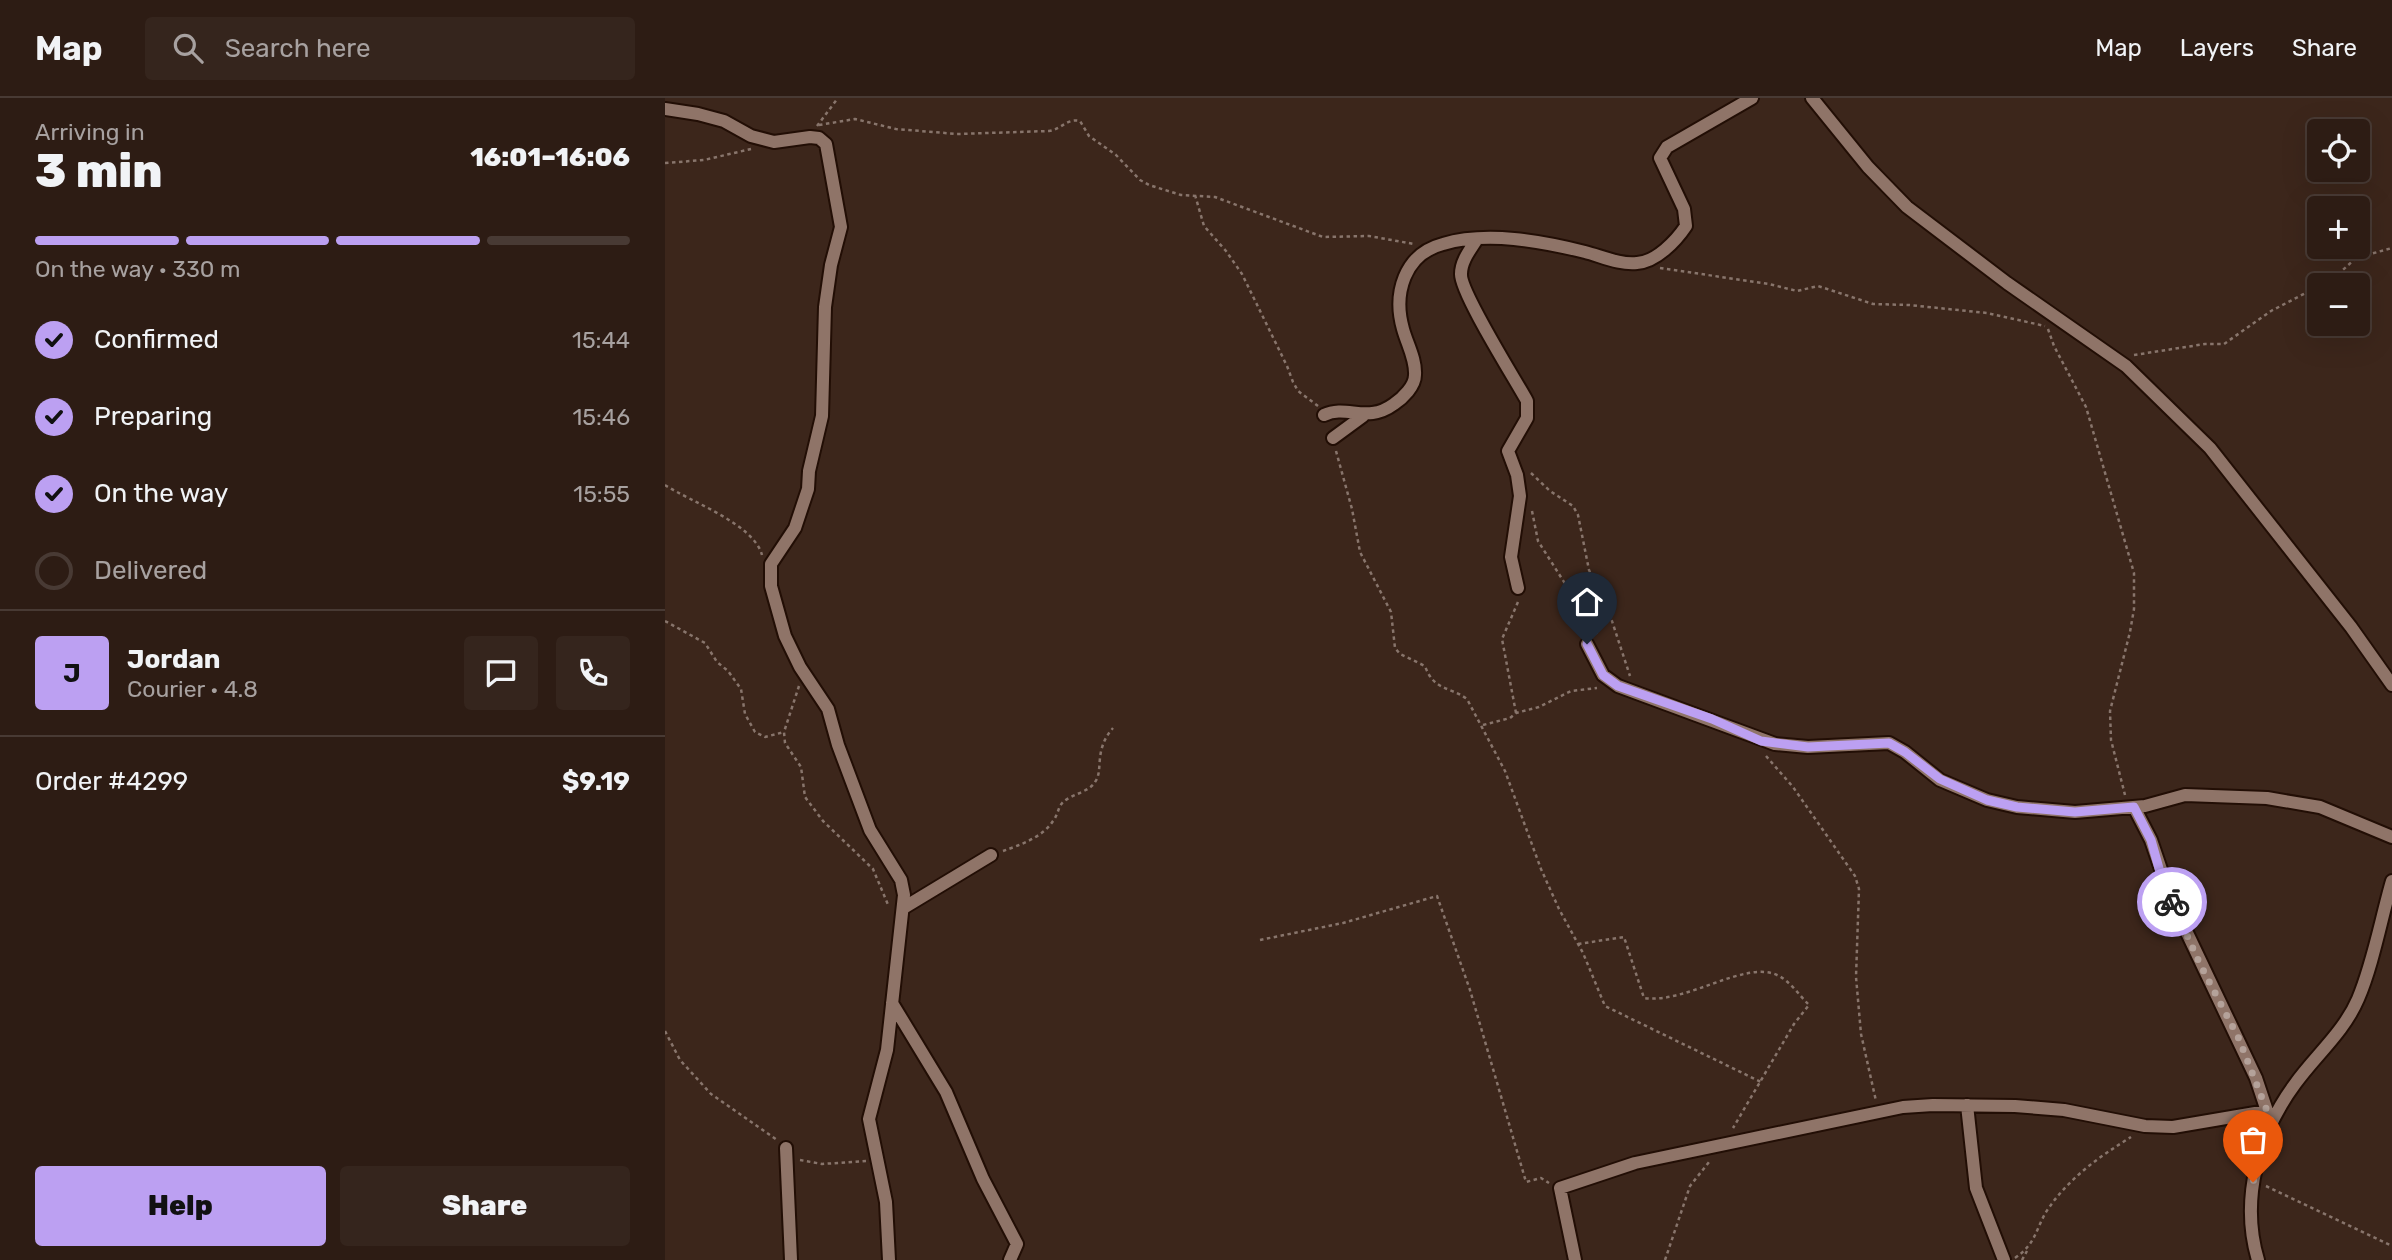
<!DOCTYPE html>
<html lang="en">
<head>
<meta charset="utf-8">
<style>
  :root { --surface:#2d1c14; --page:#35251d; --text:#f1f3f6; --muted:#a7a1a0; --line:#483a34; --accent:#bca0f2 }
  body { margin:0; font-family:Rubik,sans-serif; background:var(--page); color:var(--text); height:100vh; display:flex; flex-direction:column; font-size:26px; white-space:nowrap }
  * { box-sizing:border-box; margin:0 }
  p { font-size:23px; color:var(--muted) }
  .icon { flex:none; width:38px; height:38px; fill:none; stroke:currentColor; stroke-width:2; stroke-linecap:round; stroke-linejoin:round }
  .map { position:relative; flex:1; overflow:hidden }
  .drawer { display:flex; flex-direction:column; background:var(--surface); width:665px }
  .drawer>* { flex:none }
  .buttons { position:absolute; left:1642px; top:21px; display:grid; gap:14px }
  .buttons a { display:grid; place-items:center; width:63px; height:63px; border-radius:7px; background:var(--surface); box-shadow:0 7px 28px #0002,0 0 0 2px var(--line); font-size:35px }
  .pin { position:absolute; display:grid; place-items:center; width:60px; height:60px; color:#fff; margin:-72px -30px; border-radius:50% 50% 50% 0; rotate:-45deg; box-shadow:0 0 7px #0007 }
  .pin .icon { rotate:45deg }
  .courier { position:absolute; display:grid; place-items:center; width:70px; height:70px; margin:-35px; border:5px solid #bca0f2; border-radius:50%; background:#fff; color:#222; box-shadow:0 2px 9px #0007 }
  .summary em { font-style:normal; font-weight:800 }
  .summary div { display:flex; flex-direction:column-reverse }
  .summary { display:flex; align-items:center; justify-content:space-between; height:119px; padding:0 35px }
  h1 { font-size:46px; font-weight:800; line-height:52px }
  .bar { display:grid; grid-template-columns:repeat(4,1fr); gap:10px 7px; align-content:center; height:84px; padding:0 35px }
  .bar i { height:9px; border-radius:5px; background:var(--line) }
  .bar .current { background:var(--accent) }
  .bar p { grid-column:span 4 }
  .line { display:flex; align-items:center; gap:18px; padding:0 35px; border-top:2px solid var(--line) }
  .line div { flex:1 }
  .round { display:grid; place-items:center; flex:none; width:74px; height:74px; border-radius:7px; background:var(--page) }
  ol { padding:0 35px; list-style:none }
  li { display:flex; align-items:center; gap:21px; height:77px }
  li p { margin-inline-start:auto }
  li .icon { padding:7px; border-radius:50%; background:var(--accent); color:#111; stroke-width:4 }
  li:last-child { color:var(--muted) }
  li i { width:38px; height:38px; border:4px solid var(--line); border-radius:50% }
  .action { display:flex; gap:14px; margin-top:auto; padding:14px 35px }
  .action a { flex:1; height:80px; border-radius:7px; background:var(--accent); color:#111; font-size:28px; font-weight:800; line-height:80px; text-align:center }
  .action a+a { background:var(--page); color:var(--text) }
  header { display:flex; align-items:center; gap:42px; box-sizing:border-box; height:98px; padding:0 35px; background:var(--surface); border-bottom:2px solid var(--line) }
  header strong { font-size:33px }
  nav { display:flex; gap:38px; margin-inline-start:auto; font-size:24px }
  .search { width:490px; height:63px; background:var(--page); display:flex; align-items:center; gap:18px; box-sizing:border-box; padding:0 24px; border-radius:7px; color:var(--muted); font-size:26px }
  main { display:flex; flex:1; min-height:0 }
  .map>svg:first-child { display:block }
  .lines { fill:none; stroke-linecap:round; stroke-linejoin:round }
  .street-casing { stroke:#220e05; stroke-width:16 }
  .path { stroke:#88756c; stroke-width:2.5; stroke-dasharray:3.5 3.5; stroke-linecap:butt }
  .street { stroke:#8f7468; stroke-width:12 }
  .done { stroke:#b4a29a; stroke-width:7; stroke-dasharray:0 12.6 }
  .route { stroke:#bca0f2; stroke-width:9 }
</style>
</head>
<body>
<header>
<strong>Map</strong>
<div class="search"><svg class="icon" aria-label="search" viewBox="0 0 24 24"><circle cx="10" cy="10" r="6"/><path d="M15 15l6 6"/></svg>Search here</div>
<nav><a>Map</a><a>Layers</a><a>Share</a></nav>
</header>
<main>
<section class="drawer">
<div class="summary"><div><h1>3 min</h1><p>Arriving in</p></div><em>16:01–16:06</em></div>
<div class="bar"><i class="current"></i><i class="current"></i><i class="current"></i><i></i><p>On the way · 330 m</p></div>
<ol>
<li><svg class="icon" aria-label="check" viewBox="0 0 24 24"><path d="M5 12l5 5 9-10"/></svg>Confirmed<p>15:44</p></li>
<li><svg class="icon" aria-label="check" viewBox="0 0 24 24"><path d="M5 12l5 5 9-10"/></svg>Preparing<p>15:46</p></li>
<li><svg class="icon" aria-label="check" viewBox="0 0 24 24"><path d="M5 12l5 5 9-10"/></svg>On the way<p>15:55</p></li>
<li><i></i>Delivered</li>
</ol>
<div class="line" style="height:126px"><b class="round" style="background:var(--accent);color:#111">J</b><div><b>Jordan</b><p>Courier · 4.8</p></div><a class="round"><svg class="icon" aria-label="chat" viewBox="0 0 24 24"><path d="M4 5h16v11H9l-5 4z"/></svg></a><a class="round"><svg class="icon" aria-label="phone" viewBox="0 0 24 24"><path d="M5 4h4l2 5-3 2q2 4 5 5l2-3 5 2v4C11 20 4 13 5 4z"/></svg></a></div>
<div class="line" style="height:91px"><div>Order #4299</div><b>$9.19</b></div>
<div class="action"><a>Help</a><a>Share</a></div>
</section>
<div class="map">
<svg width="1727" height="1162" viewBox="0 0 1727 1162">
  <rect width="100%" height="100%" fill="#3c261b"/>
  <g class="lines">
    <g class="street-casing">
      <path id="street" d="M1147 0 1203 69 1242 109 1342 185 1461 268 1545 350 1686 529 1727 587
        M0 11 33 16 59 23 86 38 109 44 145 39 154 40 161 46 176 129 166 167 160 209 157 318 144 373 143 391 130 430 106 466V488L120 538 135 569 163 611 173 647 205 732 236 782 239 797 222 952 204 1021 221 1104 224 1162
        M812 141C805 152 796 163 796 176 795 194 850 281 862 303V320L843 353 852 377 855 398 846 459 853 490
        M659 317C682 306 702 326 729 306 738 300 750 288 750 277 751 261 742 246 738 231 728 196 739 156 778 146 822 133 876 143 920 154 936 158 955 167 972 165 991 164 1011 143 1021 128L1019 111 995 60 1002 49 1087 0
        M668 340 698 318
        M922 546 938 577 953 588 1110 646 1143 649 1224 645 1240 654 1275 682 1322 702 1352 709 1410 714 1480 708 1520 697 1602 700 1655 709 1727 739
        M1469 709 1486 742 1506 801 1591 980 1604 1019
        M240 809 326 757
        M227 905 281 994 318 1081 352 1146 345 1162
        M1302 1007 1311 1090 1339 1162
        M121 1050 126 1162
        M910 1162 895 1090 970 1065 1238 1009 1268 1007 1350 1008 1399 1012 1480 1028 1508 1029 1602 1013
        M1593 1162C1575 1102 1593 1036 1630 986 1650 958 1679 934 1693 901 1708 866 1716 821 1727 783"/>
    </g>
    <path class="path" d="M154 27 190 21 231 31 292 36 384 33C397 31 402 20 415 23L424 38 451 57 475 82 484 87 516 97 550 99 658 139 704 138 749 146
      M152 28 173 0
      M0 65 39 62 86 51
      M530 97 539 128 561 153 577 176 622 268 628 284 633 293 653 308
      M995 170 1104 186 1132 193 1153 188 1208 206 1244 207 1322 215 1380 228
      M1655 187 1669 180 1691 160 1727 150
      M1383 231 1389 248 1421 309 1469 475V511L1465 534 1445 613 1446 642 1460 697
      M1469 257 1540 246H1559L1606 213 1654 188
      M671 353 687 411 695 454 726 514 730 550 735 556 760 568C769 593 784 588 802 601L840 673 876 771 894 811 918 855 940 908 1096 984
      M866 375 885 393 908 408 913 417 924 472 946 520 965 578
      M0 387C26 404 89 426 97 457
      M867 413 873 443 932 536
      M0 523 40 545 52 564 63 573 76 591 80 616 90 634 100 639 119 634
      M134 588 119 634 120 645 136 669 140 699 158 723 208 771 224 809
      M851 615 837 541 853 504
      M818 627 845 620 851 615 874 609 906 593 932 590
      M1101 658 1128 689 1190 778 1194 791 1191 879 1196 936 1211 1003
      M338 753C355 747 378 739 388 723 393 717 393 709 398 704 407 696 424 694 430 684 439 672 428 653 448 630
      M595 842 678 825 772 798 805 892 861 1084 876 1080 884 1085
      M913 846 959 839 979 900C1022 906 1079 862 1112 877 1124 882 1135 898 1144 907L1129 926 1068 1030
      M0 933 15 962 46 996 112 1042
      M135 1062 157 1066 201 1063
      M1601 1088 1727 1148
      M1350 1160C1372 1145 1370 1131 1383 1111 1405 1079 1434 1059 1466 1039
      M1000 1162 1025 1088 1044 1064
      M1357 1162 1362 1153"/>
    <use href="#street" class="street"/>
  </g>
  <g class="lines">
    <path class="done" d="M1507 804 1535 866 1574 941 1606 1023 1588 1084"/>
    <path class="route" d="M922 546 938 577 953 588 1047 621 1096 643 1143 649 1224 645 1240 654 1275 681 1322 702 1352 709 1410 714 1469 709 1486 742 1497 781 1507 804"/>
  </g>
</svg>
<div class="buttons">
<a><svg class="icon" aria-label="locate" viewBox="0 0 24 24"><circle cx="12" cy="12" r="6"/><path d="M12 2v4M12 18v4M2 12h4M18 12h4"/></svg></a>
<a>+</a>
<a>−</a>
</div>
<div class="pin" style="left:1588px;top:1084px;background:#ea580c"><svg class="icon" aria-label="bag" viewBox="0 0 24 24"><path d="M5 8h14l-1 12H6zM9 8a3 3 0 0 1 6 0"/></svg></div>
<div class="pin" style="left:922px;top:546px;background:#1f2937"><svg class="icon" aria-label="home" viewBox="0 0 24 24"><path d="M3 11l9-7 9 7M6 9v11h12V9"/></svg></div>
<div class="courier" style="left:1507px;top:804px"><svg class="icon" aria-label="bike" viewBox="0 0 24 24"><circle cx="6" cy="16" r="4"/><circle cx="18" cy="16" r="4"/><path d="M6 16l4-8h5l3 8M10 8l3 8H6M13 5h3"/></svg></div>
</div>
</main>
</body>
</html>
